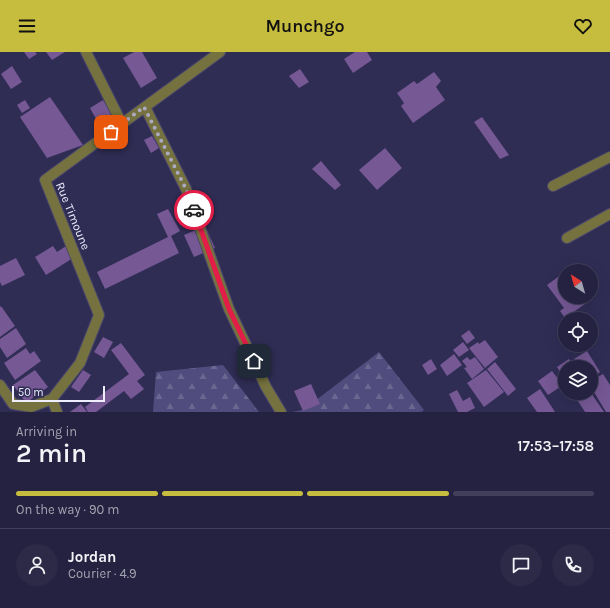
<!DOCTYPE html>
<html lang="en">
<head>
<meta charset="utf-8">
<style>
  :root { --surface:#242240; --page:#2c2a47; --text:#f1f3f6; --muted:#a3a4b1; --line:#413f59; --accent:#c6bc3d }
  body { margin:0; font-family:Karla,sans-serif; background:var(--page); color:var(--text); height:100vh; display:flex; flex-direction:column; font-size:15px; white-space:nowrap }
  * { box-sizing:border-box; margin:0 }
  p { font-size:13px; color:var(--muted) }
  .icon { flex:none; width:22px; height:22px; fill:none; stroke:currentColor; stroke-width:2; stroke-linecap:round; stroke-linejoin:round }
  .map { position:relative; height:360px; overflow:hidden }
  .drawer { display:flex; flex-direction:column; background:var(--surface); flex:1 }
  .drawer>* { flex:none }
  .needle { width:26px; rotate:323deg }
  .controls { position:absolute; left:558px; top:212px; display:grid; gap:8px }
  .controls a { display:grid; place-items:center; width:40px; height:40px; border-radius:50%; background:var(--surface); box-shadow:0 4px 16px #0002,0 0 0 1px var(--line); font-size:20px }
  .scale { position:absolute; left:12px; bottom:10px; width:93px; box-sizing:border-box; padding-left:4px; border:2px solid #eeeefe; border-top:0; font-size:11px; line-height:14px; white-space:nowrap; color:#eeeefe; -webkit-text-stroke:3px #302d55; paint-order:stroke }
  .pin { position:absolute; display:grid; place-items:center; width:34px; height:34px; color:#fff; margin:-17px; border-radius:8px; box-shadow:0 2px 6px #0006 }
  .courier { position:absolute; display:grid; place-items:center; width:40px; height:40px; margin:-20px; border:3px solid #e11d48; border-radius:50%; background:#fff; color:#222; box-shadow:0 1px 5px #0007 }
  .overview em { font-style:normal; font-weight:600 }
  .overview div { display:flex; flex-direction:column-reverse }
  .overview { display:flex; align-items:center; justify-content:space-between; height:68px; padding:0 16px }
  h1 { font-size:26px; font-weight:600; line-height:30px }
  .bar { display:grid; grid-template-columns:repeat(4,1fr); gap:6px 4px; align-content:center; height:48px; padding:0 16px }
  .bar i { height:5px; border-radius:3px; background:var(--line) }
  .bar .on { background:var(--accent) }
  .bar p { grid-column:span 4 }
  .line { display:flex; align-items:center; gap:10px; padding:0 16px; border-top:1px solid var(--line) }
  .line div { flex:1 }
  .round { display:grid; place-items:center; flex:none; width:42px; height:42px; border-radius:21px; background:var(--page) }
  header { display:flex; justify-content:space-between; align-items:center; height:52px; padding:0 16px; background:var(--accent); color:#111; font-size:18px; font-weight:600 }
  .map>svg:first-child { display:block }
  .forest { fill:url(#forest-firs) }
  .building { fill:#755894 }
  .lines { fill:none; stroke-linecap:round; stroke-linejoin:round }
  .street-casing { stroke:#4b486d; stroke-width:12 }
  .street { stroke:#75723f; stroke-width:10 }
  .done { stroke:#acaac3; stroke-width:4; stroke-dasharray:0 7.2 }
  .route { stroke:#e11d48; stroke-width:5 }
  .labels { text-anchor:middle; stroke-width:3.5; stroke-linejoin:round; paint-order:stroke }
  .street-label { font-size:12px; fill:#eeeefe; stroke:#302d55 }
</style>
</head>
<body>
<header><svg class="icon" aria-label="menu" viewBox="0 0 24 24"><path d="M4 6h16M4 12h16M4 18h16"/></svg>Munchgo<svg class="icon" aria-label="heart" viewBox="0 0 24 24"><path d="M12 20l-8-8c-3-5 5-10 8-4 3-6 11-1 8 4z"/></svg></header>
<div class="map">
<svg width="610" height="360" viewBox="0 0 610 360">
  <defs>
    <pattern id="forest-firs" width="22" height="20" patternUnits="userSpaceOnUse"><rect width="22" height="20" fill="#504d7e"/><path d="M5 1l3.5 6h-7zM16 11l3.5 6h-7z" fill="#6a6791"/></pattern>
  </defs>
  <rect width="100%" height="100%" fill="#302d55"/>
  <path class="forest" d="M379 300 424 358 421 360H292L303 358Z
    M223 313 259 360H153L156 320Z"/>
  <path class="building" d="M24 0H35L37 2 29 7Z
    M46 0H65L52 8Z
    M134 0H142L157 26 141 36 123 6Z
    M355 0H367L372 8 353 21 344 7Z
    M12 14 22 30 11 37 1 22Z
    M300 17 309 30 299 36 289 24Z
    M434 20 441 29 436 35 445 48 413 71 401 54 404 51 397 41 414 29 417 32Z
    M50 45 83 93 47 106 20 65Z
    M25 48 30 56 22 61 17 53Z
    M103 48 114 66 100 74 90 56Z
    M482 65 509 103 500 107 474 70Z
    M152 84 159 96 151 101 144 88Z
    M385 96 402 116 377 138 359 118Z
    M321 109 341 133 335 138 312 117Z
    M168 157 180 179 171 184 179 201 105 237 97 220 168 185 157 162Z
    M205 174 215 196 194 205 184 183Z
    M53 194 57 200 66 194 73 206 46 223 35 205Z
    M16 206 25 223 2 234 0 230V214Z
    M565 220V245H590L592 247 565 266 560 259 564 256 547 233Z
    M1 254 15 274 0 285V255Z
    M16 276 26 292 7 306 0 295V287Z
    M469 278 475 286 467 292 461 284Z
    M103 285 113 290 104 306 94 300Z
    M485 288 498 305 485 316 469 296 478 290 479 292Z
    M463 290 469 298 459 305 453 298Z
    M121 291 145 323 137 329 144 337 131 347 124 339 96 360H88L85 355 129 322 111 298Z
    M26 296 30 302 34 299 41 309 15 328 4 311Z
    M587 299 600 320 591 326V315H579L574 307Z
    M454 302 462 313 447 324 440 313Z
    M467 305 470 308 475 305 484 317 472 327 464 316 467 315 462 309Z
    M431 307 437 317 428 323 422 313Z
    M569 307 574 315H565V328L557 315Z
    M495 310 516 337 508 344 487 317Z
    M35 318 48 335 26 351 13 333Z
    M83 318 91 323 79 340 71 335Z
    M486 318 504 340 484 355 467 331Z
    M552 319 563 333 548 343 538 329Z
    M603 322 610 333V360H606L591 335V329Z
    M311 332 320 352 303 359 294 339Z
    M540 337 555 360H537L527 346Z
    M457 338 463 349 470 345 475 356 467 360H458L449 342Z
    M591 341 604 360H585L578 349Z
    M81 352 87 360H70Z"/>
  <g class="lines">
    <g class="street-casing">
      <path id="street" d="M86 0 122 72
        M145 55 186 137 229 257 266 335 281 360
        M553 134 610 105
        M567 186 610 162
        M0 333 13 352 31 355 52 347
        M57 360 52 347 80 311 99 263 45 128 220 0"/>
    </g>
    <use href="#street" class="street"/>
  </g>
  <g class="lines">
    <path class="done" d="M111 80 144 55 186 137 194 158"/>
    <path class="route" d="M194 158 229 257 254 309"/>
  </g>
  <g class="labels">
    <g class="street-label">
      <text transform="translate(73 164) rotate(68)" y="4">Rue Timoune</text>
    </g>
  </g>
</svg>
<div class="controls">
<a><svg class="needle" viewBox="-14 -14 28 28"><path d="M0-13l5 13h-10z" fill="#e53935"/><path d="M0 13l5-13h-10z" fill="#a3a4b1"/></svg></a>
<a><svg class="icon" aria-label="locate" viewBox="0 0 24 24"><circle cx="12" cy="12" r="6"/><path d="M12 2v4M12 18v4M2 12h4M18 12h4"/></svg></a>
<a><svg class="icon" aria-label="layers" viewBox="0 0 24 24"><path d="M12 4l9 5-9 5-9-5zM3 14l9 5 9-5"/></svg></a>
</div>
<div class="scale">50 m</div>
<div class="pin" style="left:111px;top:80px;background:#ea580c"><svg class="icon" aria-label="bag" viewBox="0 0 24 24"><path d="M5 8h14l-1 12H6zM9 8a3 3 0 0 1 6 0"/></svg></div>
<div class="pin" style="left:254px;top:309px;background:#1f2937"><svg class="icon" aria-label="home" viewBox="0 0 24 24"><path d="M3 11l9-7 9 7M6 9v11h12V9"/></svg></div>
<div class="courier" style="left:194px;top:158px"><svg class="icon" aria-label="car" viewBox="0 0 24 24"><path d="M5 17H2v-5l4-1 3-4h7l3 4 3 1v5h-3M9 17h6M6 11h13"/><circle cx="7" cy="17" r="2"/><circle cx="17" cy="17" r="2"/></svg></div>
</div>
<section class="drawer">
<div class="overview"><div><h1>2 min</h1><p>Arriving in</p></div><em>17:53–17:58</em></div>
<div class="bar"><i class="on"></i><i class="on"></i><i class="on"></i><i></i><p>On the way · 90 m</p></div>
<div class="line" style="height:72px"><a class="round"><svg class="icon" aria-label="person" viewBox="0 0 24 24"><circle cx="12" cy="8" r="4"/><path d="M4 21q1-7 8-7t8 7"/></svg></a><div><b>Jordan</b><p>Courier · 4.9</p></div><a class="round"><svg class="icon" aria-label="chat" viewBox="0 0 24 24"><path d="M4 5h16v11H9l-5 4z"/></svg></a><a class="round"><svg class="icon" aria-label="phone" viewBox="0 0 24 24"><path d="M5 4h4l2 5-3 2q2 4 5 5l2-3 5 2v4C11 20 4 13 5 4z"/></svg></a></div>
</section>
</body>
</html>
